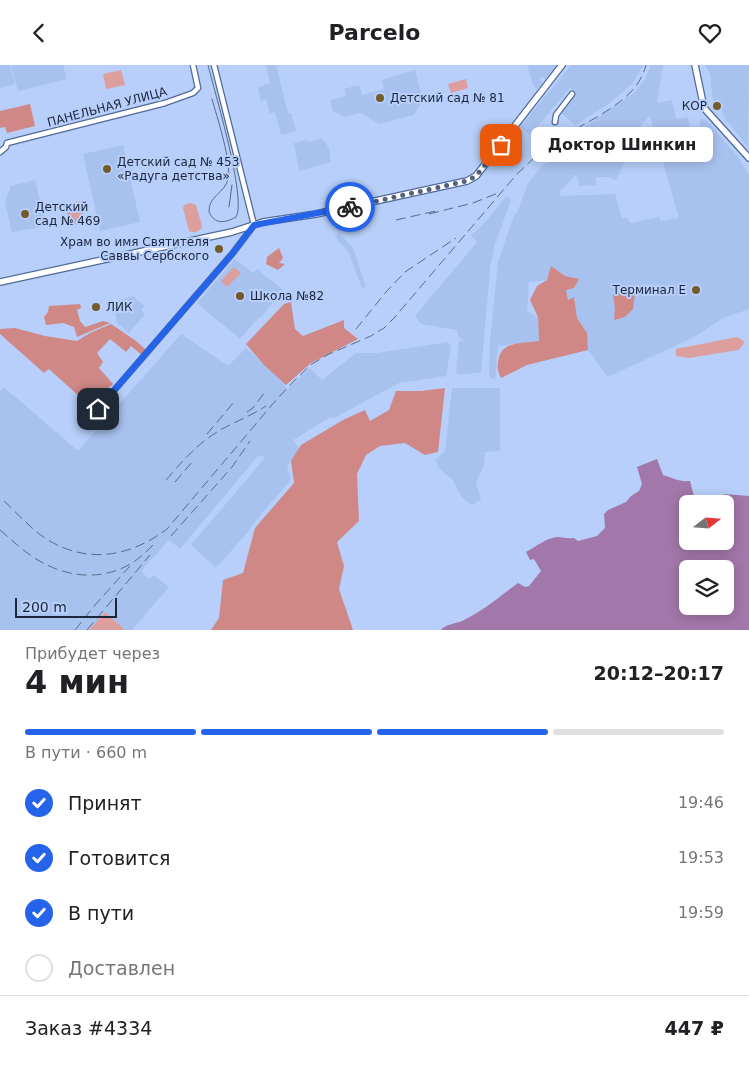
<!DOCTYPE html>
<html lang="ru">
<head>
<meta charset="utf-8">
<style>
  :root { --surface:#fff; --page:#f2f2f2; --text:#202124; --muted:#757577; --line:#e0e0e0; --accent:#2563eb }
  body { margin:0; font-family:"DejaVu Sans",sans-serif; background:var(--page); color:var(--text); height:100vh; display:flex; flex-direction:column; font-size:19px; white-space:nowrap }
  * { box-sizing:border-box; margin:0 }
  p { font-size:16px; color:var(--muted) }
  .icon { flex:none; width:28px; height:28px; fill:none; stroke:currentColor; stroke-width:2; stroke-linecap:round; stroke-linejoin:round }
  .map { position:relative; height:565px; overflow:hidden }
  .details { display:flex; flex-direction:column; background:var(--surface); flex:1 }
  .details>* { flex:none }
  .needle { width:32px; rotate:73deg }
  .fabs { position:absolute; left:679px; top:430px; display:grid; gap:10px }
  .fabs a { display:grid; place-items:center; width:55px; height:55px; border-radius:8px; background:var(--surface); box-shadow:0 2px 12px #0003; font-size:25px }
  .scale { position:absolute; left:15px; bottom:12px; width:102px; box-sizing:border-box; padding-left:5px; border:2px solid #1b263a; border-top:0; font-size:14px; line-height:18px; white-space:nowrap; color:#1b263a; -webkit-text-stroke:4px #b7cffa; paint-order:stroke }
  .pin { position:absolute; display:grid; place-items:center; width:42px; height:42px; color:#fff; margin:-21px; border-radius:10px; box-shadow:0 2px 8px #0006 }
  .courier { position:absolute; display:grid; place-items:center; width:50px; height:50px; margin:-25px; border:4px solid #2563eb; border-radius:50%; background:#fff; color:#222; box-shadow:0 1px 6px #0007 }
  .bubble { position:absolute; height:35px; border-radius:8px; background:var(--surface); box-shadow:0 2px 12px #0003; font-size:16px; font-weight:600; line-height:35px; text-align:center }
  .summary em { font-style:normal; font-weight:600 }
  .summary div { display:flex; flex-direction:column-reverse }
  .summary { display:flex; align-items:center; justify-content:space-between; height:85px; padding:0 25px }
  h1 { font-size:32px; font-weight:600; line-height:38px }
  .bar { display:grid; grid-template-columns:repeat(4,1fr); gap:8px 5px; align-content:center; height:60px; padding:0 25px }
  .bar i { height:6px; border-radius:4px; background:var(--line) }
  .bar .selected { background:var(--accent) }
  .bar p { grid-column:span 4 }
  .line { display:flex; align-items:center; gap:12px; padding:0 25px; border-top:1px solid var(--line) }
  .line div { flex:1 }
  ol { padding:0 25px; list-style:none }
  li { display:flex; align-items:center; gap:15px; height:55px }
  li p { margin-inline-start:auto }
  li .icon { padding:5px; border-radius:50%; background:var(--accent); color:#fff; stroke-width:4 }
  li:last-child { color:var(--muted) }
  li i { width:28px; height:28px; border:2px solid var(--line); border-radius:50% }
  header { display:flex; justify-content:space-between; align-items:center; height:65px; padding:0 25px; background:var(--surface); font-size:22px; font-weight:600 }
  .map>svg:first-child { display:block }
  .built { fill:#a8c2f0; fill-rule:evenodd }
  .green { fill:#dc9f9d }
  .forest { fill:#cf8886 }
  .water { fill:#a277a9; fill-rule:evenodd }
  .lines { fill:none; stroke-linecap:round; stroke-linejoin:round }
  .minor-casing { stroke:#506a9a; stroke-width:7 }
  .major-casing { stroke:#506a9a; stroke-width:8 }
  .minor { stroke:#fff; stroke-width:4.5 }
  .major { stroke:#fff; stroke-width:5.5 }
  .tram { stroke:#596a87; stroke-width:1 }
  .rail { stroke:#596a87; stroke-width:1; stroke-dasharray:10 5; stroke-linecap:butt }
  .done { stroke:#52617d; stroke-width:5; stroke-dasharray:0 9 }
  .route { stroke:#2563eb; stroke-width:6 }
  .poi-dot { fill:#745b2c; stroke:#b7cffa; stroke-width:2 }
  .labels { text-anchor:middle; stroke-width:4; stroke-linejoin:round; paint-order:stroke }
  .poi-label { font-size:12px; fill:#1b263a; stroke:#b7cffa; text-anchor:start }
  .street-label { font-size:12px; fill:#1b263a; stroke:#b7cffa }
</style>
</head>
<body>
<header><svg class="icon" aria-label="back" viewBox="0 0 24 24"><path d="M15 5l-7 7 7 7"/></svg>Parcelo<svg class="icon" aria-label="heart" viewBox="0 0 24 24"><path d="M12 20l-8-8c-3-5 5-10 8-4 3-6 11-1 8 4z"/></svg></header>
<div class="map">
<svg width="749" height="565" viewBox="0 0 749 565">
  <rect width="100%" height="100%" fill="#b7cffa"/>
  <path class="built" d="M0 0H10L15 19 0 23Z
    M11 0H63L67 14 18 26Z
    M266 0H276L288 48H291L296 66 281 70 275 47 270 49 266 34 261 36 258 22 270 18Z
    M527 0H557L545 14 542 11 540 14 542 18 537 24 533 20Z
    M571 0H643L632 19 610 38 575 60 560 47 577 28 570 23 530 70 520 62Z
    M651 0H663L657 38 672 35 676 54 688 52 690 62 699 63 701 53 707 56 739 93 749 110V244L723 253 696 271 608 312 588 285 587 268 577 253 574 232 568 235 566 225 547 215 529 217 527 246 538 252 539 276 498 281 495 315 490 312 489 309 490 277 498 197 515 148H517L528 118 544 99 546 100 554 91 549 87 635 27 645 14ZM650 51 679 153 661 156 659 152 631 158 626 152 622 154 615 129 562 131 559 128 575 110 578 113 579 121 596 120V112H608L616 115 642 64V58Z
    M705 0H749L748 82 725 54 721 45 714 46 710 9Z
    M415 5 423 35 414 50 379 59 360 48 345 52 333 46 330 35 346 31 344 24 359 20 362 30 384 24 382 16 384 14Z
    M322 73 329 83 331 97 299 106 294 78 307 75 309 77Z
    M123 80 140 157 100 166 83 89Z
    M35 115 46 161 12 167 5 137 11 121Z
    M507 131 511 135 494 182 490 204 481 307 458 310 456 306 459 276 465 277 459 272 457 265 421 259 415 251 477 177 471 170 480 163Z
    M339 168 353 183 366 222 362 223 348 186 335 172Z
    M235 194 253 208 257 204 283 225 262 251 256 255 240 274 197 238Z
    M133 231 145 241 141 245 145 249 129 268 117 258 113 236Z
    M181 269 228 301 246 283 282 316 287 325 310 303 322 315 356 288H377L448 277 451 281 446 311 399 318 334 353 330 352 293 375 300 385 287 401 291 415 262 448 246 469 216 503 191 480 264 394V391H258L180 484 169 475 141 506 149 514 154 510 169 522 132 565H125L105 547 89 565H0V326L3 322 19 335 78 386Z
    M452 323H500V386L485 387 484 400 476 417 481 435 471 440 461 431 452 414 440 404 435 395 445 386Z"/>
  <path class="green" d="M121 5 125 20 106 24 103 9Z
    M466 14 468 23 451 28 448 19Z
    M80 136 85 157 70 161 65 140Z
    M190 138 196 140 202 161C202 166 193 169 189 166L183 143 184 140Z
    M234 202 241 208 227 222 221 216Z
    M737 272 744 276 743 280 738 285 689 293 676 291V284Z
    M105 547 125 565H89Z"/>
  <path class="forest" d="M30 39 35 61 7 68 5 62 0 63V46Z
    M279 183 283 193 279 198 285 199 278 205 266 199 267 192Z
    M551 201 565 211 579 214 574 223 566 225 568 235 574 232 577 253 587 268 588 285 527 300 501 313C498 307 497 304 498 297 501 275 521 279 539 276L538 252 530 235 537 221 547 215Z
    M626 228 635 229 633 244 625 252 614 255 615 244 613 229Z
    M291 237 295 264 303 271 344 255V263L358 274 311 298 286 320 264 300 246 279 284 239Z
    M80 239 81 243 77 245 80 256 85 262 103 256 110 258 77 272 74 262 63 258 46 260 44 252 48 247 49 241Z
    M111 259 136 276 146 285 142 290 131 281 126 287 110 274 97 288 103 297 99 303 113 319 94 335 83 329 80 332 49 304 44 308 0 269V264L15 263 45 271 77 276 90 268Z
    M445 323 438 387 425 390 405 378 380 381 366 390 357 409 359 456 337 477 344 501 339 524 353 565H211L219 553 223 515 243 508 255 463 294 418 291 396 301 380 343 355 365 345 370 356 389 345 396 326H421Z"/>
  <path class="water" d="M657 394 663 410C673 413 679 417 690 416L696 439H688V476H725L724 429 749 431V565H441C446 559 455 559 462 556 483 546 500 531 518 518L525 522 529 521 541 506 534 494 530 495 526 487C535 482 547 473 557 472 563 472 568 474 574 473L578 476 597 471 605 463 604 449 608 445 626 437 631 431 639 426 642 419 637 402ZM688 504H725V541H688Z"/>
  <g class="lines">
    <g class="minor-casing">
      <path id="minor" d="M555 57 556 50 572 29
        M0 87 6 82 7 78 165 38 193 28 198 23 193 0
        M98 344 232 189 254 160 214 0"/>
    </g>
    <g class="major-casing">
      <path id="major" d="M695 0 704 43 749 93
        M0 217 232 167 263 157 316 149 467 116 476 111 483 102 562 0"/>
    </g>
    <use href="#minor" class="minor"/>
    <use href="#major" class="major"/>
    <path class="tram" d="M208 0C214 25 247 134 236 152 225 158 215 160 209 147 208 131 225 128 228 114 232 98 217 52 212 34
      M229 142 232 120"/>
    <path class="rail" d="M429 149 473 138 498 128
      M396 155 436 146
      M356 264 386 227 405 207 456 173
      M247 347 253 343 265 327
      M207 369 234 337
      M166 415C181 398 195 381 214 369 230 358 250 352 266 341
      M175 417 193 396
      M4 436C17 448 33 466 48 475 88 499 130 492 167 464L277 334 298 312 312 299 329 289 371 271 384 263 394 253 517 109C530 97 542 84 558 75 583 58 617 45 636 21 641 14 644 7 646 0
      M0 465C12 475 23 486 36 494 67 513 104 517 135 496 142 491 149 484 155 478
      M171 471 232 402 250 376
      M75 565 95 540 130 501
      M87 565 150 490"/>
  </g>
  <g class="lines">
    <path class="done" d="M350 142 467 116 476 111 501 80"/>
    <path class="route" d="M98 344 232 189 254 160 350 142"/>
  </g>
  <g class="poi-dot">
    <circle cx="380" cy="33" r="5"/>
    <circle cx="717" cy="41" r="5"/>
    <circle cx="107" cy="104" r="5"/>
    <circle cx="25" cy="149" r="5"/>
    <circle cx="219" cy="184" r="5"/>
    <circle cx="696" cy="225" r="5"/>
    <circle cx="240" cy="231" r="5"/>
    <circle cx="96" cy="242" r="5"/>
  </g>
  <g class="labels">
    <g class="poi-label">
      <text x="390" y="37">Детский сад № 81</text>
      <text x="707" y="45" text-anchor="end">КОР</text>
      <text x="117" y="101">Детский сад № 453<tspan x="117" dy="14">«Радуга детства»</tspan></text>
      <text x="35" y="146">Детский<tspan x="35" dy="14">сад № 469</tspan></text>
      <text x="209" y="181" text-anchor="end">Храм во имя Святителя<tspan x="209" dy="14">Саввы Сербского</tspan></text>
      <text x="686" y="229" text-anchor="end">Терминал Е</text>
      <text x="250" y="235">Школа №82</text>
      <text x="106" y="246">ЛИК</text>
    </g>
    <g class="street-label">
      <text transform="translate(107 42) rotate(-15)" y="4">ПАНЕЛЬНАЯ УЛИЦА</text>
    </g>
  </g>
</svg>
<div class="fabs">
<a><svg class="needle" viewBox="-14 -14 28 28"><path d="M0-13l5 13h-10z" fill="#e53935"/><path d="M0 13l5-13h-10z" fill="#757577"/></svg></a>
<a><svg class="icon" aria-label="layers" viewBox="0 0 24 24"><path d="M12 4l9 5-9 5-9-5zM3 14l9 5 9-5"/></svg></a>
</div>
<div class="scale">200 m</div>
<div class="pin" style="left:501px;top:80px;background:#ea580c"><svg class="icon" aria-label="bag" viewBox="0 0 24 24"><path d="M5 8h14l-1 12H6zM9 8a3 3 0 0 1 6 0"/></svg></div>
<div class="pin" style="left:98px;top:344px;background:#1f2937"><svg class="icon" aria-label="home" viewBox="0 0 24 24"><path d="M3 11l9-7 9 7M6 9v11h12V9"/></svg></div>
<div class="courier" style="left:350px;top:142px"><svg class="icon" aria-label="bike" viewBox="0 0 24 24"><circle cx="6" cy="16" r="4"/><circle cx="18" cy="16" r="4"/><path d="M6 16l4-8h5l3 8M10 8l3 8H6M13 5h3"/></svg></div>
<div class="bubble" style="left:531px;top:62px;width:182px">Доктор Шинкин</div>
</div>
<section class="details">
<div class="summary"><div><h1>4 мин</h1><p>Прибудет через</p></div><em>20:12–20:17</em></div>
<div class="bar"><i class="selected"></i><i class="selected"></i><i class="selected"></i><i></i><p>В пути · 660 m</p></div>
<ol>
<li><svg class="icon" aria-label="check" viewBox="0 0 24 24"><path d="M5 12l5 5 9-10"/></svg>Принят<p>19:46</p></li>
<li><svg class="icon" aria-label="check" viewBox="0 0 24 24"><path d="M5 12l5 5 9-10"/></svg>Готовится<p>19:53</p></li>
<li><svg class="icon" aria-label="check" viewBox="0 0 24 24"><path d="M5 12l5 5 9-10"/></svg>В пути<p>19:59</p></li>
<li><i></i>Доставлен</li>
</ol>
<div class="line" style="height:65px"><div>Заказ #4334</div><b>447 ₽</b></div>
</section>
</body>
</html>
